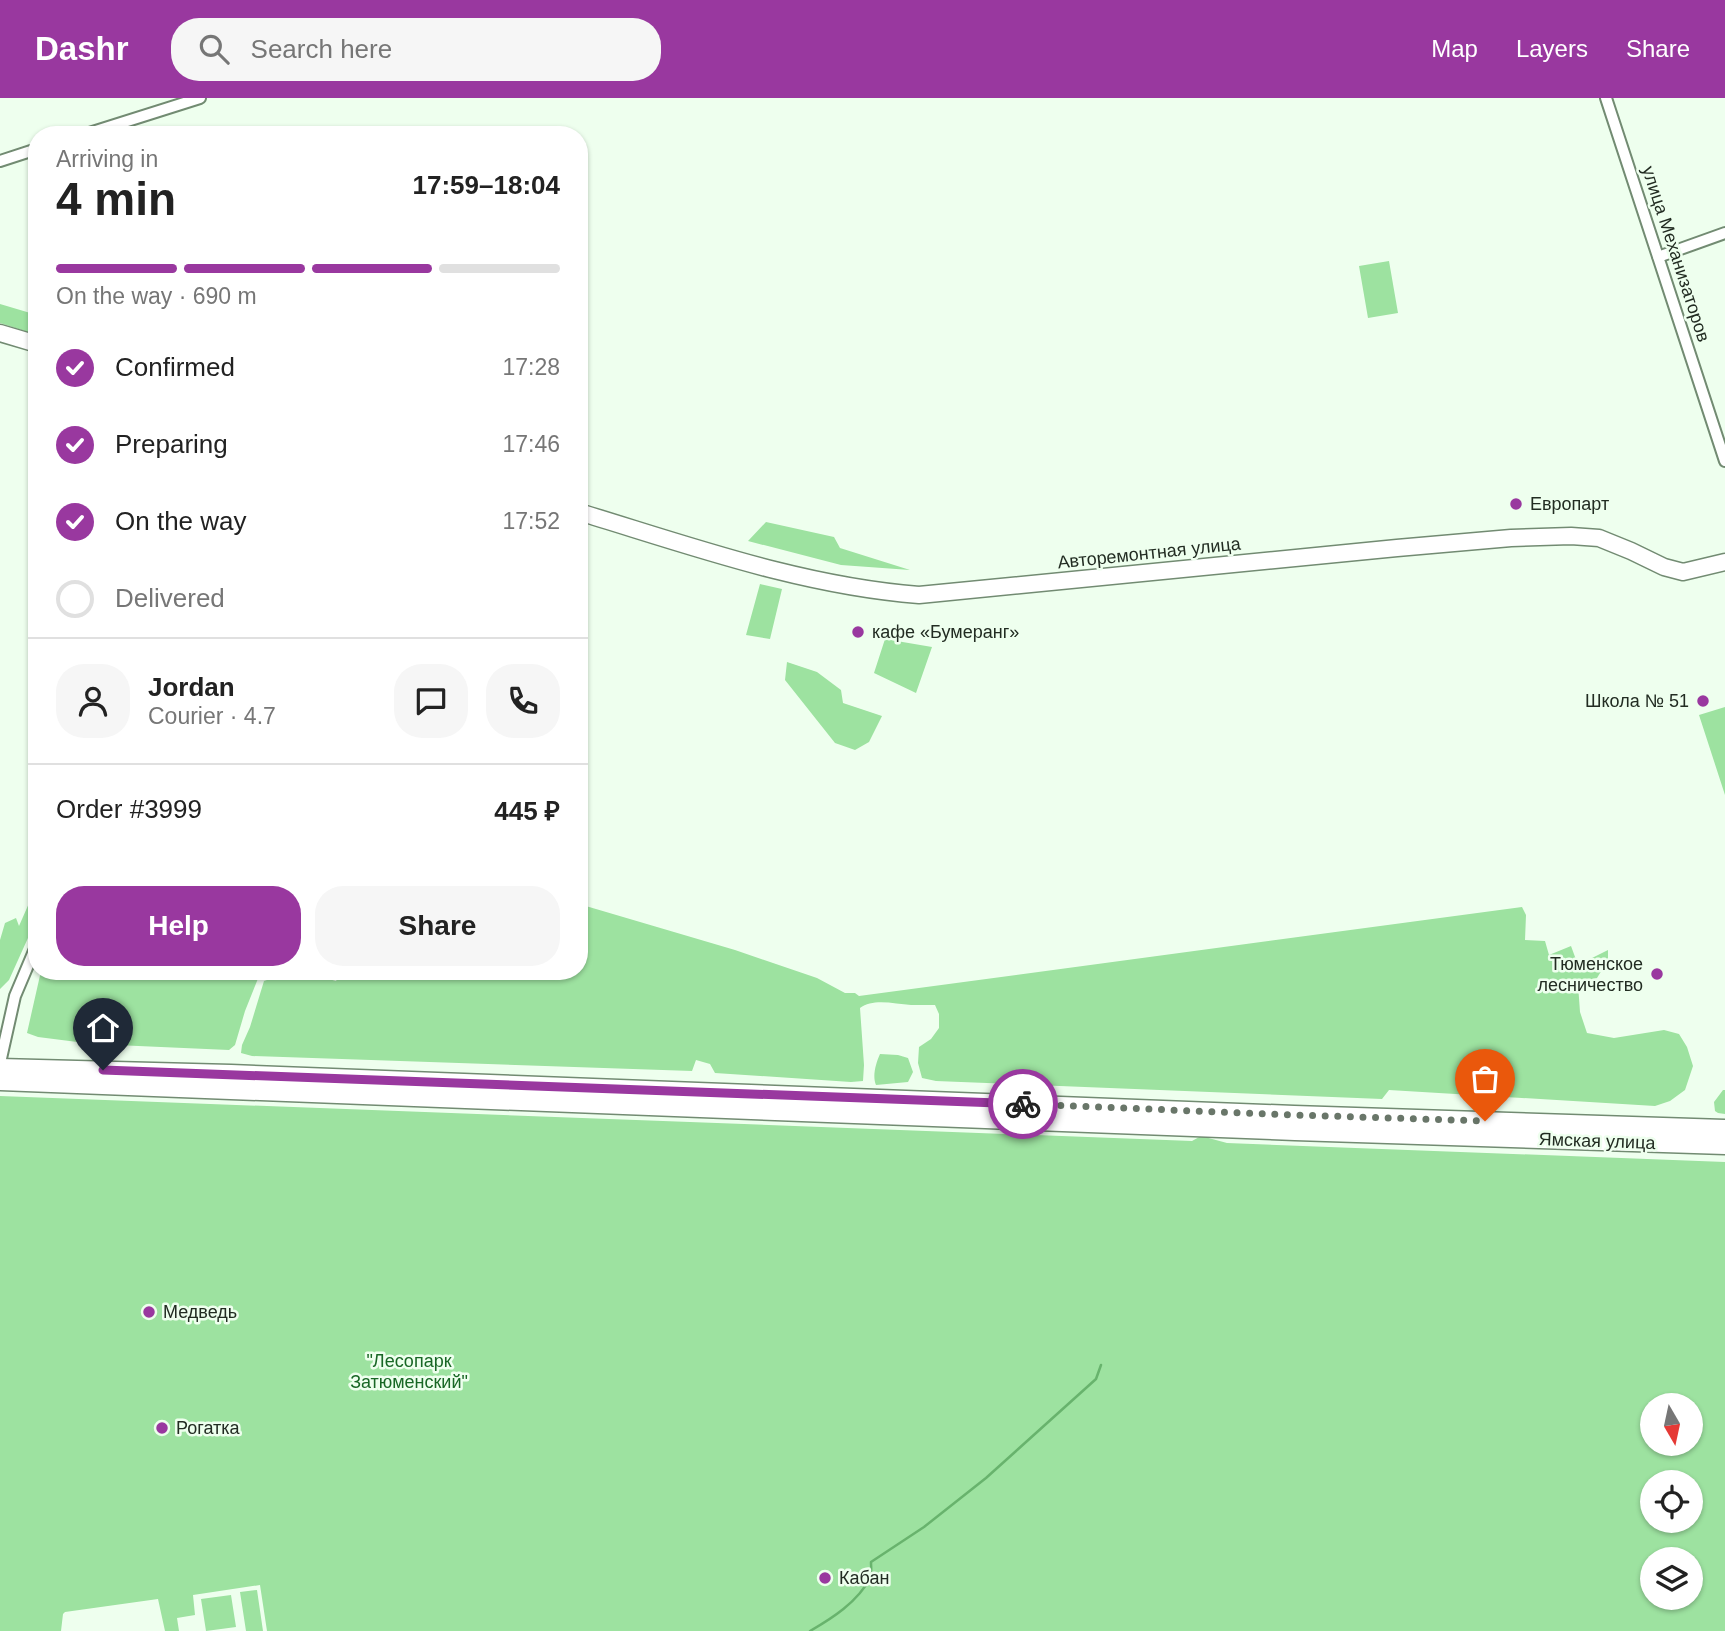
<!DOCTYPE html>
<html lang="en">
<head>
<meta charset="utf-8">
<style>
  :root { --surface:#fff; --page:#f6f6f6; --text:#222; --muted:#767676; --line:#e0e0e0; --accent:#99389f }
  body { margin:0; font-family:Helvetica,sans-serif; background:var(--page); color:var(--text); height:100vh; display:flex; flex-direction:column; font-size:26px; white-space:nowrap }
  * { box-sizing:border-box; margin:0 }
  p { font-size:23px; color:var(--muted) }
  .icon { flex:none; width:38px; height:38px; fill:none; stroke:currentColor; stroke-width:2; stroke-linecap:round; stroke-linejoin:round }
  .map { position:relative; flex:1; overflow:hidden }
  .side { position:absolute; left:28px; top:28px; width:560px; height:854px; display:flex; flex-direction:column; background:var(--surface); border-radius:28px; box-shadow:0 2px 5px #0004 }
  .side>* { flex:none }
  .needle { width:46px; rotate:171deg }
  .fabs { position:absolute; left:1640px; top:1295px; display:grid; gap:14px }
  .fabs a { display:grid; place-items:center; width:63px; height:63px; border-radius:50%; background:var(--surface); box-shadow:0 2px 5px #0004; font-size:35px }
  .pin { position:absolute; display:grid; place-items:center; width:60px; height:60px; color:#fff; margin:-72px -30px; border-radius:50% 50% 50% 0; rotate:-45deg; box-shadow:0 0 7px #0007 }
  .pin .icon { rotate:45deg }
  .courier { position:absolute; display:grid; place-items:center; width:70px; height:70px; margin:-35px; border:5px solid #99389f; border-radius:50%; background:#fff; color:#222; box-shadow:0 2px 9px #0007 }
  .summary em { font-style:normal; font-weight:700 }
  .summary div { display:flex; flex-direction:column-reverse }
  .summary { display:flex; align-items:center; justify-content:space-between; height:119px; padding:0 28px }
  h1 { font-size:46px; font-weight:700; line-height:52px }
  .bar { display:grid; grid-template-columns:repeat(4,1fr); gap:10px 7px; align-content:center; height:84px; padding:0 28px }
  .bar i { height:9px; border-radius:5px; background:var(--line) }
  .bar .active { background:var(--accent) }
  .bar p { grid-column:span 4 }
  .line { display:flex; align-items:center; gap:18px; padding:0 28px; border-top:2px solid var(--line) }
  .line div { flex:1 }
  .round { display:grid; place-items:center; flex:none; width:74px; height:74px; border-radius:28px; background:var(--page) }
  ol { padding:0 28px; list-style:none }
  li { display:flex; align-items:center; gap:21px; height:77px }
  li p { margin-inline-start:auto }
  li .icon { padding:7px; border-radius:50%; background:var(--accent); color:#fff; stroke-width:4 }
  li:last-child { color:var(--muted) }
  li i { width:38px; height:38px; border:4px solid var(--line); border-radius:50% }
  .action { display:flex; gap:14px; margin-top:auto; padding:14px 28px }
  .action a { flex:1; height:80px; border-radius:28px; background:var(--accent); color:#fff; font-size:28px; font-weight:700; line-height:80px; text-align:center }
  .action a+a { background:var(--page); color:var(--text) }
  header { display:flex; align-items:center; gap:42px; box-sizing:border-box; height:98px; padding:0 35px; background:var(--accent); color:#fff }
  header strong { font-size:33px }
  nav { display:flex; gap:38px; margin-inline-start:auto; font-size:24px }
  .search { width:490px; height:63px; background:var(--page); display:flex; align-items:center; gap:18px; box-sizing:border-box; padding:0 24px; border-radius:28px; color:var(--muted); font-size:26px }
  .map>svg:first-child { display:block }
  .green { fill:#9de2a0; fill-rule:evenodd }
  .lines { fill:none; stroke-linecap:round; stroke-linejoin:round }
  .stream { stroke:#68b36d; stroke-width:2.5 }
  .street-casing { stroke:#728b72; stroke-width:14 }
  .secondary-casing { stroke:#728b72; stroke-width:19 }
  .primary-casing { stroke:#728b72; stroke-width:21 }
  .street { stroke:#fff; stroke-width:10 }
  .secondary { stroke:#fff; stroke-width:16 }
  .primary { stroke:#fff; stroke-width:18 }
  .done { stroke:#697669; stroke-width:7; stroke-dasharray:0 12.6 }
  .route { stroke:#99389f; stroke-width:9 }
  .poi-dot { fill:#99389f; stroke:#efe; stroke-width:2.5 }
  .labels { text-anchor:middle; stroke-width:5; stroke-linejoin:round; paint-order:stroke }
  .street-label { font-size:18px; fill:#222c22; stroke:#efe }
  .poi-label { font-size:18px; fill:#222c22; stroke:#efe; text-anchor:start }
  .park-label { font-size:18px; fill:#186725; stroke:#efe }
</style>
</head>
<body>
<header>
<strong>Dashr</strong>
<div class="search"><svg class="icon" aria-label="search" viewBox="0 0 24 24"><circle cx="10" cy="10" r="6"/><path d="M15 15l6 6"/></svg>Search here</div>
<nav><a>Map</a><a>Layers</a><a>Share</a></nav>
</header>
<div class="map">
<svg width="1725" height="1533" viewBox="0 0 1725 1533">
  <rect width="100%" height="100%" fill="#efe"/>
  <path class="green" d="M1389 163 1398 215 1368 220 1359 168Z
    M0 206 37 217V237L0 225Z
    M766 424 834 439 840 450 910 472 841 467 748 443Z
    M760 486 782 491 770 541 746 537Z
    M885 541 932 549 916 595 874 575Z
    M787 564 817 574 841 592 843 605 882 618 869 644 855 652 835 645 785 582Z
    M1725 609V697L1699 617Z
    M37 787V820L9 882 0 891V842L5 825 16 820 19 828Z
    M579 806 735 852 817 880 845 895H855L859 898 1522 809 1526 817 1525 842 1545 843 1549 857 1571 848 1578 867 1608 852V862L1597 880 1578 886 1580 914 1587 935 1614 940 1664 932 1679 936 1687 949 1693 968 1685 992 1670 1003 1655 1008 1389 992 1382 1001 936 983 922 980 918 965 919 949 931 941 939 930V916L935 907C927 907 919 907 911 907 895 906 873 900 860 910L864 967 863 983 851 984 715 975 710 966 696 962 692 973 252 958 241 955 242 947 250 929 264 883C290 873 309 875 336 883L340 876 333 873H579Z
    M41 873H261L245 913 235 947 229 952 93 946 38 939 27 935Z
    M880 956 898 957 908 960 913 974 908 984 876 987C872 978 876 965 880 956Z
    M1723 992H1725V1016L1718 1015 1715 1013 1714 1004Z
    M0 998 1192 1043 1201 1038 1227 1045 1725 1064V1533H267L260 1487 193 1497 195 1517 177 1520 179 1533H165L158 1501 65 1514 63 1516 61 1533H0ZM1652 1307H1690V1346H1652ZM1652 1384H1690V1423H1652ZM1652 1461H1690V1500H1652Z
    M257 1492 263 1533H246L240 1494Z
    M231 1497 236 1529 206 1533 201 1501Z"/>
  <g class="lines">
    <path class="stream" d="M810 1533C831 1521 858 1504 870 1480 872 1475 871 1469 871 1464L924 1429 986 1380 1096 1281 1101 1267"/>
    <g class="street-casing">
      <path id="street" d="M1606 0 1725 363
        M83 37 200 0
        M0 63 37 51
        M1658 159 1725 135
        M0 965 15 898 37 846"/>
    </g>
    <g class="secondary-casing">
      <path id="secondary" d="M0 235 37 246
        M579 414C691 448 802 488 919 497L1397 450 1511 440 1571 438 1599 440 1631 453 1664 469 1683 474 1725 464"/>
    </g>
    <g class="primary-casing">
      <path id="primary" d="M0 970 231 976 1294 1017 1725 1031
        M0 983 1295 1033 1725 1047"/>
    </g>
    <use href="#street" class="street"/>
    <use href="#secondary" class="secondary"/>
    <use href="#primary" class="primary"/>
  </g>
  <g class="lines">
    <path class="done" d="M1023 1006 1294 1017 1485 1023"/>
    <path class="route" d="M103 972 1023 1006"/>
  </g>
  <g class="poi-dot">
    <circle cx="1516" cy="406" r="7"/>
    <circle cx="858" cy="534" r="7"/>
    <circle cx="1703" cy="603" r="7"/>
    <circle cx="1657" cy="876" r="7"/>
    <circle cx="149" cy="1214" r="7"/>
    <circle cx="162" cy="1330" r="7"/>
    <circle cx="825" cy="1480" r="7"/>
  </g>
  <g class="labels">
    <g class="street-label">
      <text transform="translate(1676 156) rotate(72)" y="6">улица Механизаторов</text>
      <text transform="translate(1149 455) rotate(-6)" y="6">Авторемонтная улица</text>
      <text transform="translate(1597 1043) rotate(2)" y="6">Ямская улица</text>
    </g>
    <g class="poi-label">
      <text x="1530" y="412">Европарт</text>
      <text x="872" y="540">кафе «Бумеранг»</text>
      <text x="1689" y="609" text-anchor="end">Школа № 51</text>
      <text x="1643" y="872" text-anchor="end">Тюменское<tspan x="1643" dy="21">лесничество</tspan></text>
      <text x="163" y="1220">Медведь</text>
      <text x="176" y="1336">Рогатка</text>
      <text x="839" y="1486">Кабан</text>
    </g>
    <g class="park-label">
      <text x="409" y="1269">"Лесопарк<tspan x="409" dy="21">Затюменский"</tspan></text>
    </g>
  </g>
</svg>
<div class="fabs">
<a><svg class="needle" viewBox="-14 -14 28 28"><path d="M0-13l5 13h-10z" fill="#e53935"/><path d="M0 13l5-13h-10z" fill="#767676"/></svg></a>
<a><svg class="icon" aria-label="locate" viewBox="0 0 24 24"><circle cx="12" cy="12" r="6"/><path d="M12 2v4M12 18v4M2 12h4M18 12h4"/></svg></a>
<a><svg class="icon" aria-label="layers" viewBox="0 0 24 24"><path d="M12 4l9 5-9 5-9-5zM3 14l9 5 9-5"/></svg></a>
</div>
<div class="pin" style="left:1485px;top:1023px;background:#ea580c"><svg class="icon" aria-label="bag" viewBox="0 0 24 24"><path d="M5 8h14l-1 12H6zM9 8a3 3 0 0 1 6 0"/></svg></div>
<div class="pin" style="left:103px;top:972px;background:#1f2937"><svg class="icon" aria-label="home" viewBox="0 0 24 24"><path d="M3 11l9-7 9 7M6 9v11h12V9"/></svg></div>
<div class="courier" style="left:1023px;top:1006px"><svg class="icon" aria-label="bike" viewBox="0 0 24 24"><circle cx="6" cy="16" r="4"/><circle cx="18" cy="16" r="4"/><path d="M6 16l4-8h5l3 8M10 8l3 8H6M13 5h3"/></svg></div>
<section class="side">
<div class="summary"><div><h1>4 min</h1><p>Arriving in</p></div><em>17:59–18:04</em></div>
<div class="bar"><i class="active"></i><i class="active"></i><i class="active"></i><i></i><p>On the way · 690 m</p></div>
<ol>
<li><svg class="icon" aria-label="check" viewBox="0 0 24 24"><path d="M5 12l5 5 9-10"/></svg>Confirmed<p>17:28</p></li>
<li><svg class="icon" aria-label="check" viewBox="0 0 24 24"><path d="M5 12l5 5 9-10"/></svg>Preparing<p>17:46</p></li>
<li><svg class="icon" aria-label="check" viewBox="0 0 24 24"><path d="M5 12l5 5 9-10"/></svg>On the way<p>17:52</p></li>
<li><i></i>Delivered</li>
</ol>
<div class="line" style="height:126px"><a class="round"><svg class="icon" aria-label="person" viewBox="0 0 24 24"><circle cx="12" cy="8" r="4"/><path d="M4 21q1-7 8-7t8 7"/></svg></a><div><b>Jordan</b><p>Courier · 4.7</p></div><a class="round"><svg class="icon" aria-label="chat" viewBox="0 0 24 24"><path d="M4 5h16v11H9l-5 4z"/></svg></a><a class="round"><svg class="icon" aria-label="phone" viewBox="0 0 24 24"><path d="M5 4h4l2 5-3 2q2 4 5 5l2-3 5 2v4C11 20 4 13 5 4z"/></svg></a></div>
<div class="line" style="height:91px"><div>Order #3999</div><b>445 ₽</b></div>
<div class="action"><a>Help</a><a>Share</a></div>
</section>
</div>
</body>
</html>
